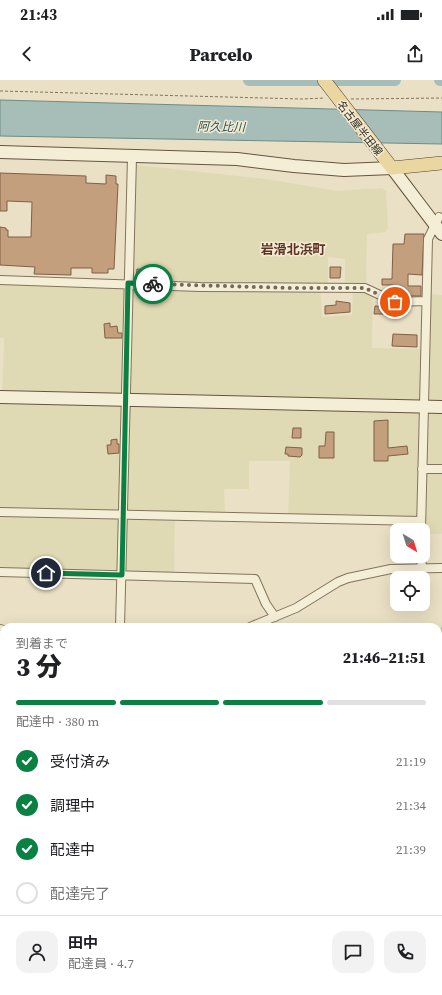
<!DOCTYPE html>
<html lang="ja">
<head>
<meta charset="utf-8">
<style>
  :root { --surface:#fff; --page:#f2f2f2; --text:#202124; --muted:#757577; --line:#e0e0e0; --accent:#0b8043 }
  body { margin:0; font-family:"Source Serif 4","Noto Sans JP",serif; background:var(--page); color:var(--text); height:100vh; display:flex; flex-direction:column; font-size:15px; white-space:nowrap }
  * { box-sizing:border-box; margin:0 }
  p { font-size:13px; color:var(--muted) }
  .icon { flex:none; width:22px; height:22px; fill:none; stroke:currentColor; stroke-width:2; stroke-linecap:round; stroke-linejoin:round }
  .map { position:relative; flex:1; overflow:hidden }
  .side { position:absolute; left:0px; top:543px; width:442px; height:372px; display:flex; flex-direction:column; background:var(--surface); border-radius:12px 12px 0 0; box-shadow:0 4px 16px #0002 }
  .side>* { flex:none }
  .needle { width:26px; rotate:142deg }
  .controls { position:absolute; left:390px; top:443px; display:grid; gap:8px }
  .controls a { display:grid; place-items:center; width:40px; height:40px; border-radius:8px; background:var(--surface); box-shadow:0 4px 16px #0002; font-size:20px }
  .pin { position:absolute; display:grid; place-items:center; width:34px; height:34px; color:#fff; margin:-17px; border:2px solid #fff; border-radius:50%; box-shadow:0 1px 4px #0007 }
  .courier { position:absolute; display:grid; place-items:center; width:40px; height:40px; margin:-20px; border:3px solid #0b8043; border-radius:50%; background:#fff; color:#222; box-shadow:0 1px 5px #0007 }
  .head em { font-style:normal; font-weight:800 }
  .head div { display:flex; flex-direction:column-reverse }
  .head { display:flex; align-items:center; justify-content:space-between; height:68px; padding:0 16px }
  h1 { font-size:26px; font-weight:800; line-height:30px }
  .bar { display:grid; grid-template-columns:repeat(4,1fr); gap:6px 4px; align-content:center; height:48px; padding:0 16px }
  .bar i { height:5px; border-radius:3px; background:var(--line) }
  .bar .active { background:var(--accent) }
  .bar p { grid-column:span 4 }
  .line { display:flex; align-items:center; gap:10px; padding:0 16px; border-top:1px solid var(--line) }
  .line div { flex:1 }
  .round { display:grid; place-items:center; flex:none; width:42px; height:42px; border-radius:12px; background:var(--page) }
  ol { padding:0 16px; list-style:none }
  li { display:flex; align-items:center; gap:12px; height:44px }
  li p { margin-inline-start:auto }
  li .icon { padding:4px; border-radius:50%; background:var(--accent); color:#fff; stroke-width:4 }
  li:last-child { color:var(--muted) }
  li i { width:22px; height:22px; border:2px solid var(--line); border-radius:50% }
  .status { display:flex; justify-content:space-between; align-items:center; height:28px; padding:0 20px; background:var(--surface); direction:ltr }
  .status svg { height:11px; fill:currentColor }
  header { display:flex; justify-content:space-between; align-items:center; height:52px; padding:0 16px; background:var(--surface); font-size:18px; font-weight:800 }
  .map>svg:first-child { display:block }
  .farmland { fill:#dfdab3 }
  .green { fill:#bfc79a }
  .water { fill:#a6bdb8; stroke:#6e8b85 }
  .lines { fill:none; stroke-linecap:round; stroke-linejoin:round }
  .river { stroke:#a6bdb8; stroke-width:12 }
  .building { fill:#c49f7e; stroke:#805f45 }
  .lane-casing { stroke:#83735d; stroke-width:5.5 }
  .street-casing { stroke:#83735d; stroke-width:10 }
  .secondary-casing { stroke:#655440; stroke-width:14 }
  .primary-casing { stroke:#514130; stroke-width:14 }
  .path { stroke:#83735d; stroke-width:1; stroke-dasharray:3 2; stroke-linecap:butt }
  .lane { stroke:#f5eed7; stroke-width:4 }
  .street { stroke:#f5eed7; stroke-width:8 }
  .secondary { stroke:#f5eed7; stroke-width:12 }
  .primary { stroke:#e9d6a0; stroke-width:13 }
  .done { stroke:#746a59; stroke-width:4; stroke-dasharray:0 7.2 }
  .route { stroke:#0b8043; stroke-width:5 }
  .labels { text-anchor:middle; stroke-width:3; stroke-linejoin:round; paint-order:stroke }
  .street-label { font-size:11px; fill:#342a1f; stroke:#f2ebd4 }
  .water-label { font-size:12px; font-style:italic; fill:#305352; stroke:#f2ebd4 }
  .quarter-label { font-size:13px; font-weight:bold; fill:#5d3223; stroke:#f2ebd4 }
</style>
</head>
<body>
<div class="status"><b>21:43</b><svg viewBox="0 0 49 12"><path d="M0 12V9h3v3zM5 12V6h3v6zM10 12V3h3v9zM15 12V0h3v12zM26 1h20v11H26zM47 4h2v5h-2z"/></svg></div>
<header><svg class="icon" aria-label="back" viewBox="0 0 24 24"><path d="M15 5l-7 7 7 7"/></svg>Parcelo<svg class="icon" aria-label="share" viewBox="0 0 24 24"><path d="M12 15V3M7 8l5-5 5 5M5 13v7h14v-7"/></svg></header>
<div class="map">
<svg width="442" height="915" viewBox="0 0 442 915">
  <rect width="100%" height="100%" fill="#eae0c5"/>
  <path class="farmland" d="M136 85 274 100 336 111 382 108 386 111 388 148 386 152 367 154 366 205 345 206V179L328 177V206H320L322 237 352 235 353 213H371L373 216 372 268 428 269 430 214 442 215V454H424V441L288 437 290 381H249V409H224L225 435 175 433 174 494 0 489V319H2L4 258H0V203L132 207Z
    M4 711V773L0 776V714Z"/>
  <path class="green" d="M442 547V601L438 603V550Z
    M4 571V598L0 597V573Z"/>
  <path class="water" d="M0 20 442 32V64L0 56Z
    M442 791V857L438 854V792Z"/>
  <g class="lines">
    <path class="river" d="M249 0H395
      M440 0H442"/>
  </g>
  <path class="building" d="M0 93 86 96V103L106 104V95L116 96V104H118L114 189H108V193H92V188H71V195L34 194 35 187 0 185V147L6 148V150H8V157H31L32 122 7 121V131H0Z
    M405 154H424L422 195 408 194V206H421V216H404V211H393V205H382V199H392L393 164H404Z
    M330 187H341L340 198H330Z
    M137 189 149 190 148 200 136 199Z
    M336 221 350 223V232L325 234V226L336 225Z
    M375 226 394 227V234H374Z
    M110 243V247L117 246 118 253H122V258H105L104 244Z
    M393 254 417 255V267L392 266Z
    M388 340V368L407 366 408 374 388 376V381H374V341Z
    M293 348H301V358H292Z
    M326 352H334V378H319V366H325Z
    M117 359V364H119V373L108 374 107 365H111V360Z
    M286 367 302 368V375L300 377 288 376V374H285Z"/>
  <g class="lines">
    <g class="lane-casing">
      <path id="lane" d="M438 687 442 684"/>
    </g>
    <g class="street-casing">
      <path id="street" d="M0 200 200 207 365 208 395 222 426 221
        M422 389H442
        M0 432 421 441
        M421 450 428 159 439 137
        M421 476 422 489
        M0 492 255 499 266 524 275 537
        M120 547 132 77
        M250 547 296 528 338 502 348 498 391 489 442 488
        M0 549 4 550
        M438 606 442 604
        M0 613 4 603
        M0 639 4 641
        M0 671 4 673
        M438 788 442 785
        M0 826 4 834
        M0 871 4 867
        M73 911 75 915
        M257 911 258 915
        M287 911 289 915
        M406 911 407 915
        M5 915 8 912 14 915
        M183 915 192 911
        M358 915 364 911"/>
    </g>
    <g class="secondary-casing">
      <path id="secondary" d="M0 72 237 79 294 86 344 90 392 88 442 154
        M0 317 442 327"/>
    </g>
    <g class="primary-casing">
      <path id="primary" d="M324 0 392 88 442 83"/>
    </g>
    <path class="path" d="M0 11 302 19 325 18
      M351 19 442 18"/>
    <use href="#lane" class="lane"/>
    <use href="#street" class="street"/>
    <use href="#secondary" class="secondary"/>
    <use href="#primary" class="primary"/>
  </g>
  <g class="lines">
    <path class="done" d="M153 204 293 208H365L395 222"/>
    <path class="route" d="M46 493 122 495 128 203 153 204"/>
  </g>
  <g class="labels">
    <g class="street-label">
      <text transform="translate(360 48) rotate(52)" y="4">名古屋半田線</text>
    </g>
    <g class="water-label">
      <text transform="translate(221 47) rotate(1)" y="4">阿久比川</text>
    </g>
    <g class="quarter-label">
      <text x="293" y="174">岩滑北浜町</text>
    </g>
  </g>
</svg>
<div class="controls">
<a><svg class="needle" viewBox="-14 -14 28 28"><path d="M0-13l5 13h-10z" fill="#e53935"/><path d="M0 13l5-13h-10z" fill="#757577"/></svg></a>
<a><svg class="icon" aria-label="locate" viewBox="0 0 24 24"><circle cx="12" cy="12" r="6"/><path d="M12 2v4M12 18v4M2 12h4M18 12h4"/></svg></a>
</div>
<div class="pin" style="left:395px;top:222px;background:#ea580c"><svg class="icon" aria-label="bag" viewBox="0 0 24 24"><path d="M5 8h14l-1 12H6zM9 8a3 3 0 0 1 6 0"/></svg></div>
<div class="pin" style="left:46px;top:493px;background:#1f2937"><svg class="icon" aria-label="home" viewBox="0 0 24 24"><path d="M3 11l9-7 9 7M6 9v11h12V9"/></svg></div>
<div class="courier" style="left:153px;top:204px"><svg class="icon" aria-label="bike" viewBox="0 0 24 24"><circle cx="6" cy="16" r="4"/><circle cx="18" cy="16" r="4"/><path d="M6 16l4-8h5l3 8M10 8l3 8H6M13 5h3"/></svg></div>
<section class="side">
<div class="head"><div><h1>3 分</h1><p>到着まで</p></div><em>21:46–21:51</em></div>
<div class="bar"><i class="active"></i><i class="active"></i><i class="active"></i><i></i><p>配達中 · 380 m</p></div>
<ol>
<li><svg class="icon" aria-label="check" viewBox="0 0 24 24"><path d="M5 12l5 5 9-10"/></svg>受付済み<p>21:19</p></li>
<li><svg class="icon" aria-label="check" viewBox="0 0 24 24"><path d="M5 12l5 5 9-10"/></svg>調理中<p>21:34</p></li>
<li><svg class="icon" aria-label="check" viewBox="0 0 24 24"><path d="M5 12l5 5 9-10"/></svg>配達中<p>21:39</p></li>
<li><i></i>配達完了</li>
</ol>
<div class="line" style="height:72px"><a class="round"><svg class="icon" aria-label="person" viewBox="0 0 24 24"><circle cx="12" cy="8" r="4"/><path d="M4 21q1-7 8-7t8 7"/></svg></a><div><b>田中</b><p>配達員 · 4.7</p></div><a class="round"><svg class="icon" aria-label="chat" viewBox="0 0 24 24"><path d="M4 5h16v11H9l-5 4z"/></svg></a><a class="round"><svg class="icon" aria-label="phone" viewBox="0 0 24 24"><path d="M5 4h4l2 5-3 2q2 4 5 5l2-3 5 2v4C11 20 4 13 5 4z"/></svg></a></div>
</section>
</div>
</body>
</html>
